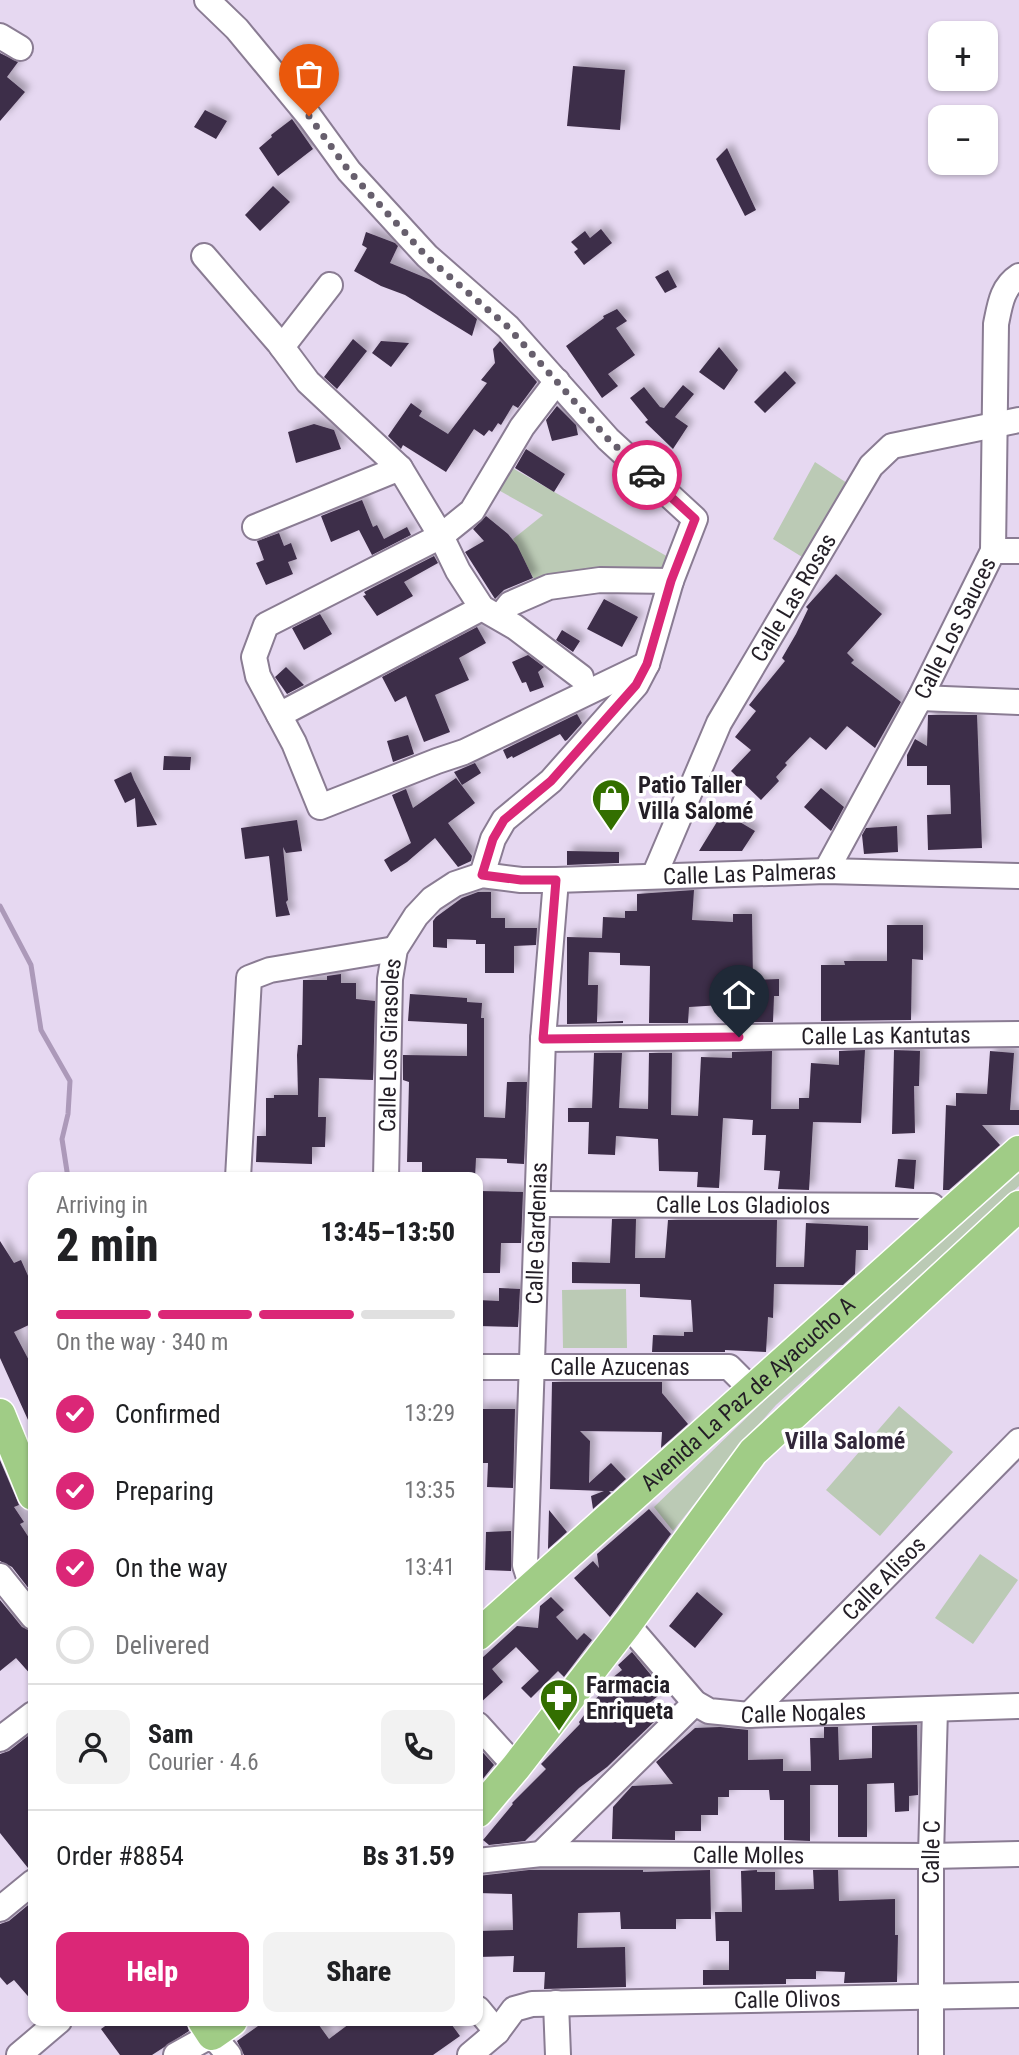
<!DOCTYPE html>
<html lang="en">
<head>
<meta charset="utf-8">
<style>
  :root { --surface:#fff; --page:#f2f2f2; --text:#202124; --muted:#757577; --line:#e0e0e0; --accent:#db2777 }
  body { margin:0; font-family:"Roboto Condensed",sans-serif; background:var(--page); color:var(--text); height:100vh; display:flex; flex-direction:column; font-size:26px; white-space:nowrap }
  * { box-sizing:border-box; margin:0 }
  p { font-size:23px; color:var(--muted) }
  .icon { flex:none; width:38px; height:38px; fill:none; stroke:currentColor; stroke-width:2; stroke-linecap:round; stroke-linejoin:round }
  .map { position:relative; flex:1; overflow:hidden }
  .drawer { position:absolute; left:28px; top:1172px; width:455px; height:854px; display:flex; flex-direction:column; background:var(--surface); border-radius:14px; box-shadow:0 2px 5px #0004 }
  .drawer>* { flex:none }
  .fabs { position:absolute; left:928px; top:21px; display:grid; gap:14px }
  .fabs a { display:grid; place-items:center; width:70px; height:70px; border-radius:14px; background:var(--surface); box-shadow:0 2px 5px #0004; font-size:35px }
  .pin { position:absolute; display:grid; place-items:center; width:60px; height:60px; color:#fff; margin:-72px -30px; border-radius:50% 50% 50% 0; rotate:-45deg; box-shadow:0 0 7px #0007 }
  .pin .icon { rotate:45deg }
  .courier { position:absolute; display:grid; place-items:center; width:70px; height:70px; margin:-35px; border:5px solid #db2777; border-radius:50%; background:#fff; color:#222; box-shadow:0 2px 9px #0007 }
  .summary em { font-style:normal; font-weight:800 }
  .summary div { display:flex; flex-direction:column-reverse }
  .summary { display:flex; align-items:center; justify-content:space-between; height:119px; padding:0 28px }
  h1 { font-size:46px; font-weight:800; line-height:52px }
  .bar { display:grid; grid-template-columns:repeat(4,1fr); gap:10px 7px; align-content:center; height:84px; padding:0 28px }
  .bar i { height:9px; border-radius:5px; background:var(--line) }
  .bar .on { background:var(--accent) }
  .bar p { grid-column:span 4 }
  .line { display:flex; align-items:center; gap:18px; padding:0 28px; border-top:2px solid var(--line) }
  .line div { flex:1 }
  .round { display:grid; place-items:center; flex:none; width:74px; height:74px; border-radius:14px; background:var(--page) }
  ol { padding:0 28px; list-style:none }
  li { display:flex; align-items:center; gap:21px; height:77px }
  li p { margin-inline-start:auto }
  li .icon { padding:7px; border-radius:50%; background:var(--accent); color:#fff; stroke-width:4 }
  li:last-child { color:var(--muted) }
  li i { width:38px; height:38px; border:4px solid var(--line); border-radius:50% }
  .action { display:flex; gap:14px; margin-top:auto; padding:14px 28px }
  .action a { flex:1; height:80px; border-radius:14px; background:var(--accent); color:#fff; font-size:28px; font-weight:800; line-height:80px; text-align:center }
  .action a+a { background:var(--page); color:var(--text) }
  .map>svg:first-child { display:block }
  .green { fill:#bbcab5 }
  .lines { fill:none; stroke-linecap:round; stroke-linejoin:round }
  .stream { stroke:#ac99b9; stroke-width:5 }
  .building { fill:#3e2d48; filter:url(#shadow) }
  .minor-casing { stroke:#8a7c93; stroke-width:28 }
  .major-casing { stroke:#fff; stroke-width:33 }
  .minor { stroke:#fff; stroke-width:24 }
  .major { stroke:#a0cc86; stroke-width:30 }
  .done { stroke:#675f6d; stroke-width:7; stroke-dasharray:0 12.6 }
  .route { stroke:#db2777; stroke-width:9 }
  .labels { text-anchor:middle; stroke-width:7; stroke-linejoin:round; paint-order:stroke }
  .street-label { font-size:23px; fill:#231e26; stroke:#fff }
  .poi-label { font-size:23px; font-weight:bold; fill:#231e26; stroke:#fff; text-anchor:start }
  .neighbourhood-label { font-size:24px; font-weight:bold; fill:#32273a; stroke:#fff }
</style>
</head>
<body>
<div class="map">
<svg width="1019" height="2055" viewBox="0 0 1019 2055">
  <defs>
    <filter id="shadow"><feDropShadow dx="5.5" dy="-5.5" stdDeviation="3.5" flood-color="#0004"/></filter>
  </defs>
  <rect width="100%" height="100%" fill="#e6d8f1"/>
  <path class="green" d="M815 462 850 485 807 560 773 539Z
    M507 465 670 558 666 568 537 585 513 539 543 515 493 487Z
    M1019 1173V1186L776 1405 743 1442 673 1531 654 1507 767 1398Z
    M626 1289 627 1348H563L562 1290Z
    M899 1406 953 1452 880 1536 826 1490Z
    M980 1554 1018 1580 973 1644 935 1618Z"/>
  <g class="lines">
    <path class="stream" d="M0 906 31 965 41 1030 70 1081 68 1114 62 1139 68 1178"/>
  </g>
  <path class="building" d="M0 53 18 62 7 77 25 92 0 121Z
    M573 66 625 70 620 130 567 126Z
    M205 110 227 121 216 139 194 127Z
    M292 119 313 149 278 176 259 148 272 137 271 135Z
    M727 148 756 210 745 216 716 159Z
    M273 186 290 202 260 231 245 215Z
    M601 229 612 243 584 265 574 252 578 249 571 242 585 231 590 238Z
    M366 232 395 243 398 246 390 263 431 280 477 319 472 336 405 295 381 286 354 271 367 248 362 245Z
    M668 270 677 287 665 293 655 277Z
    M617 309 627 321 616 328 635 355 608 374 618 386 602 398 566 346 604 318 603 316Z
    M353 339 367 351 337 389 324 377Z
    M381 341 409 343 391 367 372 353Z
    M500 341 537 382 518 408 513 405 501 425 498 423 492 432 489 430 484 436 474 429 446 472 403 445 401 449 388 436 411 403 422 411 419 416 448 434 487 383 481 380 495 363 493 349Z
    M719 347 738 370 724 390 699 372Z
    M785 371 796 383 765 413 754 402Z
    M683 385 694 394 675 417 688 426 673 449 645 422 648 420 630 398 644 387 660 407 664 408Z
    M557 406 576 425 578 435 552 441 546 420Z
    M314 424 334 430 341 449 296 463 288 432Z
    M526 449 565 474 554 492 515 468Z
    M362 500 373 527 377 525 384 539 407 527 411 535 372 555 359 530 331 542 321 516Z
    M486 516 508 534 517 545 533 578 504 590 495 599 465 552 484 541 473 529Z
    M279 533 284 546 291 543 297 559 288 562 293 574 266 585 256 563 264 560 257 541Z
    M434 556 438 563 404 582 413 596 377 616 363 596 366 595 364 592Z
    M836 574 882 614 847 653 854 660 851 663 901 702 875 748 847 726 826 750 810 737 785 763 787 765 776 777 779 781 761 800 731 771 751 750 735 737 756 711 749 705 785 661 782 658 796 634 808 609 806 607Z
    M604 599 638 617 622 647 587 629Z
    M320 614 332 634 304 650 292 628Z
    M477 627 486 643 459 658 469 680 435 695 450 732 424 742 406 696 395 702 382 677Z
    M562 630 580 641 573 652 556 640Z
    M528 655 544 667 538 672 544 687 530 692 526 682 522 683 512 662Z
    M286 667 304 685 287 694 275 677Z
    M577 714 582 723 567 740 565 741 560 734 513 758 512 756 507 759 503 750Z
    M928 715H977L982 848 928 850 927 815 951 814 950 785H927V766H907V755L915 739 927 746Z
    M408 735 414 754 393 762 387 741Z
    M164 756 191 757 190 770H163Z
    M475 763 481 773 462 785 454 772Z
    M131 772 134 780 157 825 137 827 135 798 125 803 114 780Z
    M456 778 475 803 448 823 472 856 471 861 458 867 435 838 407 862 391 872 384 860 411 843 392 795 406 789 413 808Z
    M821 788 844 807 831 831 804 807Z
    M723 812 755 831 742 851H699Z
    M297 820 302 851 286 853 283 847 288 900 286 902 290 915 276 917 269 856 245 859 241 828Z
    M897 826 898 852 864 854 862 835 866 828Z
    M567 851 619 852V863L567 865Z
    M694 890 692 920 733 922V914H752L753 980 779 979V996H774L773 1022H738L739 1004 689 1007 688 1023H649L650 966 620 965V953L589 952 588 985H598L597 1022 623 1021V1023L567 1024V937L602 938 603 917 625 918V911H637V894Z
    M478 892H491V918H505V928H537L536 945 514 946V973H485V944H476V940L447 939V948L433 947V921L436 917 462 898Z
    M887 925H923V960L912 959 911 1020 821 1021V965H845L844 961H887Z
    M341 974V983H356V999L375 1001 373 1080 319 1078 318 1117H326L325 1147H312V1164L256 1162 257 1136H266V1098H274V1095H298L297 1055 298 1045H302L303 980H327V976Z
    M410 994 467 998V1002L482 1003 481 1018H484V1117L505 1118 507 1082H527L524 1164 507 1163V1159L476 1158 475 1178H448V1174H422V1162H407L409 1082 403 1080V1055L467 1056V1024L408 1021Z
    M865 1050 861 1123 813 1122 809 1190 778 1189 780 1171 764 1170 766 1135H752L753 1120 723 1118 719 1188 697 1187 698 1172 659 1171 658 1139 616 1136 615 1155 588 1154 589 1122H568V1108H592L594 1053H622L619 1108 648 1109 649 1053H672L671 1115 698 1116 701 1057 732 1058V1052L772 1051 771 1109H799V1098H809L811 1063 839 1065V1051Z
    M894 1050 920 1051 919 1086H914L915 1133 892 1134Z
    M990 1051 1014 1053 1010 1110H1019V1125H982L1000 1145 949 1190H943L946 1105 956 1106V1093L987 1094Z
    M898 1159 916 1160 914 1189 895 1187Z
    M479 1191 523 1192 521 1243H501L500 1273H478Z
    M612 1219H636L635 1258H665L668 1220H777L776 1267H804L806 1223 868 1226V1250H856L855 1274 843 1285 774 1284 773 1318 768 1317 766 1352 725 1350V1352H652L653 1335 684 1336V1332H693L691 1300 640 1297V1284L572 1283V1262L610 1263Z
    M0 1241 14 1263 21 1260 33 1287V1323L14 1332 33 1368V1431L0 1358Z
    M499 1288 520 1289 518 1327 478 1326V1300L499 1301Z
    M552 1382H662V1393L688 1424 661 1448 662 1432 580 1431 590 1441 589 1483 611 1463 626 1479 613 1491H609L611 1493 593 1509 591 1496 604 1491 550 1489Z
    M478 1409H515L513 1488 487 1487 488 1463H478Z
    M0 1460 19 1505 14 1507 24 1522 20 1524 33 1544V1594L12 1567 0 1561Z
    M649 1509 671 1534 610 1617 574 1578 593 1561 599 1568 597 1554Z
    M549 1510 567 1532 548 1549Z
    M511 1531V1571L485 1570 486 1532Z
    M697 1592 723 1614 695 1648 669 1626Z
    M551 1597 564 1610 556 1617 577 1640 584 1633 592 1640 564 1677 558 1671 531 1698 521 1688 539 1671 516 1647 492 1669 503 1682 478 1705V1654L482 1658 517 1626 538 1628 540 1606Z
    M0 1600 22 1627 33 1632V1677L16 1658 0 1671Z
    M632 1652 664 1691 646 1706 657 1719 607 1767 579 1788 525 1841 489 1845 483 1840 513 1804 512 1803 546 1769 541 1764 580 1724 579 1722 587 1711 585 1709 609 1686 606 1683 622 1670 618 1665Z
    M917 1725 918 1795 909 1796V1811L895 1812 894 1783 867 1784V1837H838V1785H810V1841L784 1840V1800H770L769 1790H729V1797H718V1815H701V1831H675V1840L612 1839 613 1807 632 1786 673 1784 656 1762 695 1728 720 1727 748 1730V1760L783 1759V1771H811L810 1738H824V1727H838L839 1760 872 1758V1726Z
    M33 1732V1867L28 1868 0 1833V1754L9 1751Z
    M478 1747 494 1765 478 1785Z
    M529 1870H643V1872L710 1870 711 1919H676V1929H621L620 1912 578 1913 577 1948 625 1947 626 1987 544 1989 545 1972H513L514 1956 478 1957V1931L513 1930 512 1894 478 1893V1876Z
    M757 1870V1872H775V1890L814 1889 813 1870H838L839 1901 895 1899V1935H898L897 1982 844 1983 845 1972 816 1971V1979H786V1984L703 1985V1970H729V1941H716L715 1912H742L741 1871Z
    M33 1901V2002L14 1980 7 1985 0 1977V1924L9 1921Z
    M112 2021H186L189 2031 152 2055H120L101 2029Z
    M265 2021H316L329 2039 353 2021H449L460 2036 433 2055H244L237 2041Z"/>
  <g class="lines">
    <g class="minor-casing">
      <g id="minor">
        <path d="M207 0 237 29 309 116 349 171 427 256 508 327 608 439 695 519 671 581 647 664 636 685 551 781 504 820 493 839 482 875"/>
        <path d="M0 36 20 48"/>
        <path d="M204 256 279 343 308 382 400 468 441 536 458 571 482 608 515 627 581 677"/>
        <path d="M282 347 330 285"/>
        <path d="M557 381 522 427 472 511 441 536 266 625 254 657 258 676 294 743 320 807 437 761 464 752 647 664"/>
        <path d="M255 527 400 468"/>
        <path d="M993 551H1019"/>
        <path d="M500 617 510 604 549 587 600 580 671 581"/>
        <path d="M920 698 1019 702"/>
        <path d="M279 715 482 608"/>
        <path id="s1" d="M826 871 920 698 993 551 996 324C1000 304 1002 287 1019 276"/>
        <path id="s2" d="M654 876 719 723 871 466 892 446 1019 420"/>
        <path id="s3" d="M543 1039 1019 1034"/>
        <path d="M238 1178 249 978 270 970 395 949"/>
        <path id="s4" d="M386 1178 390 979 395 949 416 916 432 899 455 884 482 875 521 880H556L826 871 1019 876"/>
        <path id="s5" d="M538 1204 932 1206 944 1218"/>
        <path id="s6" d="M478 1367H729L752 1390"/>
        <path d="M0 1576 33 1617"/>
        <path id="s7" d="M532 1587 525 1565 543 1039 556 880"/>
        <path id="s8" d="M627 1624 695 1703 709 1711 749 1715 1019 1706"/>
        <path id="s9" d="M749 1715 1019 1441"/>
        <path d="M478 1725 516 1767"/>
        <path d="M0 1739 33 1714"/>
        <path d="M541 1854 695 1703"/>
        <path id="s10" d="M478 1861 541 1854 931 1856 1019 1854"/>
        <path d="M0 1909 33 1882"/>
        <path d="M556 2003 558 2055"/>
        <path d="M478 2009 497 2032"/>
        <path d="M19 2055 59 2021"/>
        <path d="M176 2055 212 2035 229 2055"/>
        <path id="s11" d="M470 2055 497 2032 514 2009 532 2004 1019 1995"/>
        <path id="s12" d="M931 2055V1856L935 1709"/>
      </g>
    </g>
    <g class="major-casing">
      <g id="major">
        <path d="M0 1414 33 1495"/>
        <path id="s13" d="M478 1635 1019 1151"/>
        <path d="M478 1812 516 1767 627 1624 753 1452 1019 1206"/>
        <path d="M203 2021 212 2035 232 2021"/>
      </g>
    </g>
    <use href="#minor" class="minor"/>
    <use href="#major" class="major"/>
  </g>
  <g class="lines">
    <path class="done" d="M309 116 349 171 427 257 508 327 608 439 647 475"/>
    <path class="route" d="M647 475 695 519 671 581 647 664 636 685 551 781 504 820 493 839 482 875 521 880H556L543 1039 739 1037"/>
  </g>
  <defs>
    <g id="shop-pin" transform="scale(2.0125)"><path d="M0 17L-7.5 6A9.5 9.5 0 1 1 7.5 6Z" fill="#336f00" stroke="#fff"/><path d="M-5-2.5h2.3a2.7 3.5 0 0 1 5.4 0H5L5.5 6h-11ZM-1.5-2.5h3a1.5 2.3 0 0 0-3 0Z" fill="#fff"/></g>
    <g id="pharmacy-pin" transform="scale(2.0125)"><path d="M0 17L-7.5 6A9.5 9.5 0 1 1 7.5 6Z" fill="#336f00" stroke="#fff"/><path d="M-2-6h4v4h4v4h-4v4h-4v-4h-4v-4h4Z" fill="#fff"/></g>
  </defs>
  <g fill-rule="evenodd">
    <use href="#shop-pin" x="611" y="798"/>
    <use href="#pharmacy-pin" x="559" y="1698"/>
  </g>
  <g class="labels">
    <g class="street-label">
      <text dy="8" stroke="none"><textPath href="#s2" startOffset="312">Calle Las Rosas</textPath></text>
      <text dy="8" stroke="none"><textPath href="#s1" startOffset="275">Calle Los Sauces</textPath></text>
      <text dy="8" stroke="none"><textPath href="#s4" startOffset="616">Calle Las Palmeras</textPath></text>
      <text dy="8" stroke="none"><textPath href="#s3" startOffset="343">Calle Las Kantutas</textPath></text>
      <text dy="8" stroke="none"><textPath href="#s4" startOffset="133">Calle Los Girasoles</textPath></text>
      <text dy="8" stroke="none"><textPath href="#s5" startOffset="205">Calle Los Gladiolos</textPath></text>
      <text dy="8" stroke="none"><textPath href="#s7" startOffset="355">Calle Gardenias</textPath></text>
      <text dy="8" stroke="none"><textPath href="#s6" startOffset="142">Calle Azucenas</textPath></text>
      <text dy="8" stroke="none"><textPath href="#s13" startOffset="362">Avenida La Paz de Ayacucho A</textPath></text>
      <text dy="8" stroke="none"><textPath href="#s9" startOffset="192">Calle Alisos</textPath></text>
      <text dy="8" stroke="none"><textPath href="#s8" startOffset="215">Calle Nogales</textPath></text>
      <text dy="8" stroke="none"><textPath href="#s12" startOffset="203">Calle C</textPath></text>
      <text dy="8" stroke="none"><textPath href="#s10" startOffset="271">Calle Molles</textPath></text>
      <text dy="8" stroke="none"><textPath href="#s11" startOffset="338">Calle Olivos</textPath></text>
    </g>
    <g class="poi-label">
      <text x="638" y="793">Patio Taller<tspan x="638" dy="26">Villa Salomé</tspan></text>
      <text x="586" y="1693">Farmacia<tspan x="586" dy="26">Enriqueta</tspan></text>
    </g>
    <g class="neighbourhood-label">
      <text x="845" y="1449">Villa Salomé</text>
    </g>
  </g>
</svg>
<div class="fabs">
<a>+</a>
<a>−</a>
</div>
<div class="pin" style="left:309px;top:116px;background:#ea580c"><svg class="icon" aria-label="bag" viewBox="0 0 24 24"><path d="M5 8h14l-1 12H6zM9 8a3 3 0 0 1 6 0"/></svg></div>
<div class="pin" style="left:739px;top:1037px;background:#1f2937"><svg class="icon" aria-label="home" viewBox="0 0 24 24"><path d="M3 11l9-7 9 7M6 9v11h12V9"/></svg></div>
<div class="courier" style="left:647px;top:475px"><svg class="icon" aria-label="car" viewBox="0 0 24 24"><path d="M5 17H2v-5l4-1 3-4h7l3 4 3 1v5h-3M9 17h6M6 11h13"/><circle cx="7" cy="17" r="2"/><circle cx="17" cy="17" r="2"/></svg></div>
<section class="drawer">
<div class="summary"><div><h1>2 min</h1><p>Arriving in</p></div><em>13:45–13:50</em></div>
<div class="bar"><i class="on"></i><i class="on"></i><i class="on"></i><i></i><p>On the way · 340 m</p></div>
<ol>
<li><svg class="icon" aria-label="check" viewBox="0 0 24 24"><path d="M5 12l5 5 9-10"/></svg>Confirmed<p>13:29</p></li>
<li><svg class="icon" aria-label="check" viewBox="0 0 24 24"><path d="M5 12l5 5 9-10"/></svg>Preparing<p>13:35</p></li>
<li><svg class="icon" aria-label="check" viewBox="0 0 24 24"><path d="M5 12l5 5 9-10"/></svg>On the way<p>13:41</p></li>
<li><i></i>Delivered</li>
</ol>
<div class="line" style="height:126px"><a class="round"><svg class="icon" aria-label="person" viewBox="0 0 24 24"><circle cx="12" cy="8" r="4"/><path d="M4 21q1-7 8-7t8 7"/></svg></a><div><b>Sam</b><p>Courier · 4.6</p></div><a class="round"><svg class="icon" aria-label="phone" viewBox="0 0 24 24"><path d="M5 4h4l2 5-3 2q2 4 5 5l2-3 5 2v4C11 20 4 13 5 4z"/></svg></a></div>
<div class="line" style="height:91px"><div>Order #8854</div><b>Bs 31.59</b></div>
<div class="action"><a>Help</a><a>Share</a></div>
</section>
</div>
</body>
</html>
